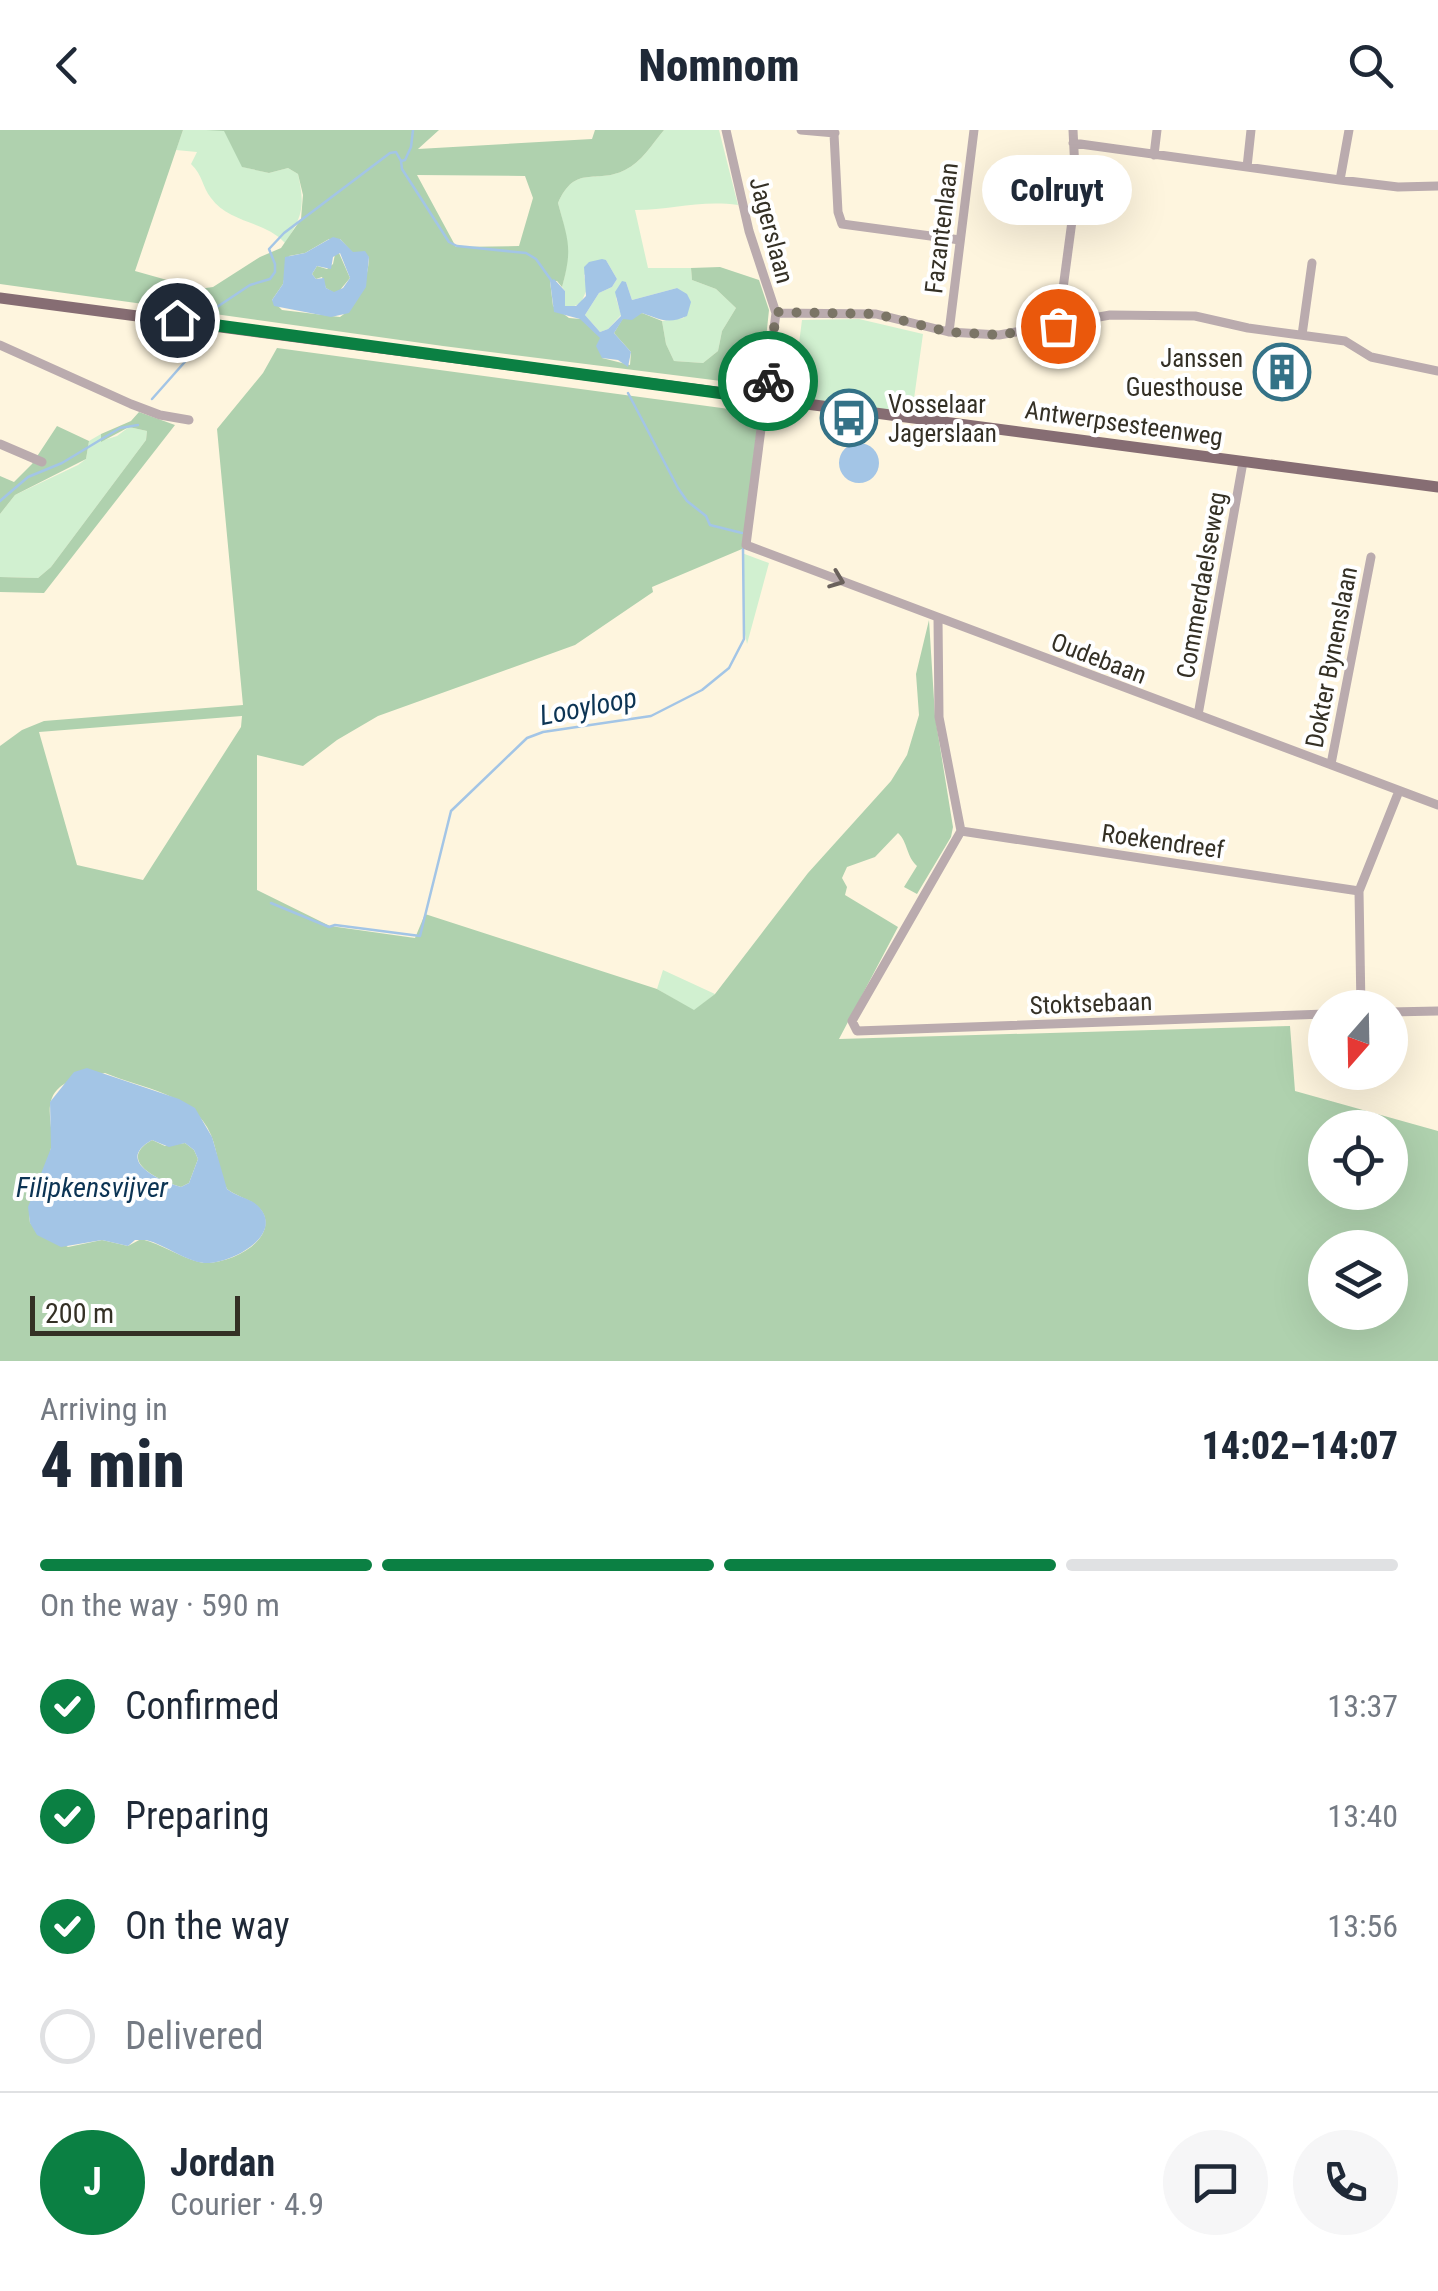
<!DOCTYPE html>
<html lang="en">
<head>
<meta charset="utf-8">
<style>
  :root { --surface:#fff; --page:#f6f6f7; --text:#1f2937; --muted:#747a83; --line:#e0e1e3; --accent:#0b8043 }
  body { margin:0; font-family:"Roboto Condensed",sans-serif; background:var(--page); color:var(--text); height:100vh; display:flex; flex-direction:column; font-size:38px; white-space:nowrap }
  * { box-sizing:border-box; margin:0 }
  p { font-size:32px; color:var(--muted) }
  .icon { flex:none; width:55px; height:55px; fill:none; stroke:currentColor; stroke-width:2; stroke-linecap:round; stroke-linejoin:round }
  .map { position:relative; height:1231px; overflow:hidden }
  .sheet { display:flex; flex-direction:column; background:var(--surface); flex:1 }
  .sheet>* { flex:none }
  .needle { width:65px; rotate:200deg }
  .tools { position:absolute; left:1308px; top:860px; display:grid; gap:20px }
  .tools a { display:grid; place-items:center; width:100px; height:100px; border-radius:50%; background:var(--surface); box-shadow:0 10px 40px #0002; font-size:50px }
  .scale { position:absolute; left:30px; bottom:25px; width:210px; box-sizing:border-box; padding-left:10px; border:5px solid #343025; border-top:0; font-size:28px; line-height:35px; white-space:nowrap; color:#343025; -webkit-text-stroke:8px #fff; paint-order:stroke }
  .pin { position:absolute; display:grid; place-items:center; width:85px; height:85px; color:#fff; margin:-42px; border:5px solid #fff; border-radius:50%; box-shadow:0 2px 10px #0007 }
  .courier { position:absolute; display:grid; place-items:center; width:100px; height:100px; margin:-50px; border:8px solid #0b8043; border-radius:50%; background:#fff; color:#222; box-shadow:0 2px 12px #0007 }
  .bubble { position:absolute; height:70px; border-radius:35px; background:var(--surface); box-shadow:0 10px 40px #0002; font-size:32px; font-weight:800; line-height:70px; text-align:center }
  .head em { font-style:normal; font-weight:800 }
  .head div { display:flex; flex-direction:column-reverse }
  .head { display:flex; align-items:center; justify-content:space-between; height:170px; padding:0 40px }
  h1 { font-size:65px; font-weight:800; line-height:75px }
  .bar { display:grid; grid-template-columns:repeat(4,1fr); gap:15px 10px; align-content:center; height:120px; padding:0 40px }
  .bar i { height:12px; border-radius:8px; background:var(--line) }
  .bar .selected { background:var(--accent) }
  .bar p { grid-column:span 4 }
  .line { display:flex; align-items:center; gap:25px; padding:0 40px; border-top:2px solid var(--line) }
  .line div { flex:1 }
  .round { display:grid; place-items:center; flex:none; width:105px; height:105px; border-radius:52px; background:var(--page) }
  ol { padding:0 40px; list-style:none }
  li { display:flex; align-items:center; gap:30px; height:110px }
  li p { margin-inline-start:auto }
  li .icon { padding:10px; border-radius:50%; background:var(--accent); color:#fff; stroke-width:4 }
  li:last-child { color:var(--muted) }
  li i { width:55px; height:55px; border:5px solid var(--line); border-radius:50% }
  header { display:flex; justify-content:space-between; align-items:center; height:130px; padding:0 40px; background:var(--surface); font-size:45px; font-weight:800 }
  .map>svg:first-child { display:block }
  .green { fill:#d1f0d0 }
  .forest { fill:#afd1ae; fill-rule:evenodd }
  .water { fill:#a3c5e6; fill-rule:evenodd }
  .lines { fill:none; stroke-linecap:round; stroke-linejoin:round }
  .stream { stroke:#a3c5e6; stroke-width:2.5 }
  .minor { stroke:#baabae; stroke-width:9 }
  .major { stroke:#866d73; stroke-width:11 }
  .oneway { stroke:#6a615c }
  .done { stroke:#7b7566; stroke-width:10; stroke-dasharray:0 18 }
  .route { stroke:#0b8043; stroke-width:12 }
  .labels { text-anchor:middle; stroke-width:8; stroke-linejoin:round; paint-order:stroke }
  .street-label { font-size:25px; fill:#343025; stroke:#fff }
  .poi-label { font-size:25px; fill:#343025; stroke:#fff; text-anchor:end }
  .water-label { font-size:28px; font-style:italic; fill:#0c3454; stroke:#fff }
</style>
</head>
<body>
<header><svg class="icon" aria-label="back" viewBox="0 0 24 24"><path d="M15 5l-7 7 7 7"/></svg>Nomnom<svg class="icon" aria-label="search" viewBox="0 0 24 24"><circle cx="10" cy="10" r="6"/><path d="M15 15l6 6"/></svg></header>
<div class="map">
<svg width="1438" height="1231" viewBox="0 0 1438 1231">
  <rect width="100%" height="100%" fill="#fef5de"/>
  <path class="green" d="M183 0H224L243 37 269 43 288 38 298 44C305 76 303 86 285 113 265 91 229 93 211 68 202 57 203 45 191 34L197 22 176 20Z
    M664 0H719L738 75C699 70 672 80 635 80L648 138H691L692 150 716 159 736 178 722 201 718 221 703 233 674 231 666 214 662 191 684 188 677 158 632 170 626 152 616 168 621 185 608 199 600 202 585 185 599 163 612 157 617 149 606 130 584 145 587 159 581 173 570 178 565 176V161L562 157C572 120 567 108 558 73 576 33 595 55 625 40 642 32 652 14 664 0Z
    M859 189 923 204 912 283 792 268 802 190Z
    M129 297 147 301 146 310 51 437 38 448 0 447V384L15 365 78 335 86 329 89 311 101 304V311L117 306Z
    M742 423 769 433 747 514 745 504Z
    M663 840 715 864 694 881 657 859Z"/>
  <path class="forest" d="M0 0H183L135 141 199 159 213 157 260 127 281 118 301 89 303 65 298 44 288 38 269 43 242 37 224 1 206 0H439L418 19 592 9 595 0H664C652 14 642 32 625 40 595 55 576 33 558 73 568 110 573 118 562 157L557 151H550L553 176 569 188 581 189 601 208 602 228 630 235 631 222 614 203 623 188 642 183 662 191 666 214 674 231 703 233 718 221 722 201 736 178 716 159 692 150 691 138 720 137 759 150 769 180 761 256 443 216 0 154ZM417 45 525 46 533 68 519 116 456 117ZM329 109H340L352 122 369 127C368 150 359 175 340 187L282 180 272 170 283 154 289 126 305 123Z
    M339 123 350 148 340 160 334 163 326 158 322 147 316 149 312 144 317 136 327 139 333 134 335 124Z
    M277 218 759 283 742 419 652 457 653 462 575 515 378 586 337 610 303 636 257 625V760L330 796 415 808 425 784 657 859 694 880 715 864 808 743 891 651 907 625 919 585 916 544 929 490 935 586 953 697 951 707 917 764 904 757 917 736C906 726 908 712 898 703L875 727 847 737 842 748 847 757 845 765 898 797 839 909 1290 896 1295 961 1438 1001V1231H0V616L22 600 44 591 243 575 217 299 263 243ZM242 586 241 597 143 750 77 735 39 602ZM105 943C142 959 194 963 211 1005 218 1022 218 1042 227 1059 238 1068 258 1070 264 1085 275 1114 222 1138 199 1132 179 1127 162 1114 141 1109L128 1116 102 1110 68 1117 30 1093C26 1063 46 1046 51 1018 55 997 41 973 60 957 70 948 92 946 105 943ZM1325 998H1390V1062H1325ZM1325 1118H1390V1182H1325Z
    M139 282 175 295 44 463 0 462V447L38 448 51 437 146 310 147 301 129 297 101 312V304L131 291Z
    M57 296 89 311 86 329 15 365 0 384V346L14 352 32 334Z
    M152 1010 165 1016 185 1013 194 1020 198 1029 189 1053 181 1057C160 1051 115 1031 152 1010Z"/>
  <path class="water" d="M333 107 340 109 353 122 365 121 369 127 366 157 349 183 331 187 274 176 272 170 283 154 285 127 305 123ZM340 123 350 148 343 158 334 162 326 158 324 148 316 149 312 144 317 136 331 139 333 127Z
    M602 129 606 130 617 149 612 157 599 163 585 185 600 202 608 199 621 186 615 162 622 151 626 152 632 170 677 158 687 164 691 172 687 186C668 195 660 189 642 183L632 190 623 189 614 203 631 222 628 237 618 230 602 228 596 216 600 208 580 189 554 182 550 151 554 149 565 161V176H576L586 166 584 137 589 132Z
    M839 333a20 20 0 1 1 40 0a20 20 0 1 1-40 0Z
    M87 938 179 969 195 978 212 1007 227 1059C236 1067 252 1068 260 1078 284 1107 228 1135 204 1133 185 1131 166 1115 146 1110H135L128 1116 102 1110 61 1117 37 1105 30 1093 28 1077 51 1018 50 972 74 942ZM152 1010 169 1017 185 1013 194 1020 198 1029 189 1053 181 1057C160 1051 114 1031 152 1010Z"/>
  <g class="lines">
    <path class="stream" d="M401 31 402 39 449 112 457 116 526 123 536 129 551 150
      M211 181 250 155 270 149 275 142V134L269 119 284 103 390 23 396 22 401 31 405 30 411 17 413 0
      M628 263 678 358 687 371 706 386 710 395 742 403
      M152 269 206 208
      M0 371 28 347 62 333 120 298 138 295
      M271 773 329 797 335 795 420 806 451 681 527 608 543 602 651 586 702 560 729 538 744 509 743 419"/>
    <path class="minor" d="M726 0 749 101 776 183 746 415 1438 675
      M801 0 835 3
      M834 4 838 82 842 94 960 110
      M1073 13 1340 50 1398 57 1438 56
      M1154 25 1157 0
      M1247 37 1251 0
      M1340 50 1349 0
      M776 183 876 184 949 202 999 205 1110 185 1195 186 1248 198 1345 211 1371 227 1438 241
      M1058 196 1076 61 1073 0
      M949 202 974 0
      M1302 205 1312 133
      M0 215 131 274 160 285 189 290
      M0 314 42 332
      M938 488 939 587 961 701
      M1198 585 1243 332
      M1331 634 1371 427
      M961 701 852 891 857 901 1325 884
      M961 701 1359 761
      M1361 878 1359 761 1399 661
      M1390 882 1438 881"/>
    <path class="major" d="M0 168 1438 357"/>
  </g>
  <defs><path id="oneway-chevron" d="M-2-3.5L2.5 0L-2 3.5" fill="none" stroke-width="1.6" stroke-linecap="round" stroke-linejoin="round" transform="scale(2.5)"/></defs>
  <use class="oneway" href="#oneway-chevron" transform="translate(837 450) rotate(21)"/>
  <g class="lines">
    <path class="done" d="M768 251 776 182 876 184 949 202 999 205 1058 196"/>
    <path class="route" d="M177 190 765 269 768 251"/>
  </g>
  <defs>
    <g id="building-ring" transform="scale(2.875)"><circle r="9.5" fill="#fff" stroke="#347287" stroke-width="1.5"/><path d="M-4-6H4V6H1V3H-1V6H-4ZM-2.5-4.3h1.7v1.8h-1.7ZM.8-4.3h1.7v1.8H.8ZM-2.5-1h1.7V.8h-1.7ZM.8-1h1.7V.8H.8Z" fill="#347287"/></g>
    <g id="bus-ring" transform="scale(2.875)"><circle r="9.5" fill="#fff" stroke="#347287" stroke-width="1.5"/><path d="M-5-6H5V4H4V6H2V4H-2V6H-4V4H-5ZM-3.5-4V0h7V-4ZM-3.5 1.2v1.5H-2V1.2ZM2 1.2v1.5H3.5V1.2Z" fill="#347287"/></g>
  </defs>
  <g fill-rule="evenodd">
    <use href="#building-ring" x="1282" y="242"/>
    <use href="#bus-ring" x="849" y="288"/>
  </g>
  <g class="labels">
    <g class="street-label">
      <text transform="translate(941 98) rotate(-83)" y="9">Fazantenlaan</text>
      <text transform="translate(772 100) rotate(75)" y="9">Jagerslaan</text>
      <text transform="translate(1124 293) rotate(8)" y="9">Antwerpsesteenweg</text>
      <text transform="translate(1201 455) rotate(-80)" y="9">Commerdaelseweg</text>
      <text transform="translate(1331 527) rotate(-79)" y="9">Dokter Bynenslaan</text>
      <text transform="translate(1099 528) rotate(21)" y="9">Oudebaan</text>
      <text transform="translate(1163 711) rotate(8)" y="9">Roekendreef</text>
      <text transform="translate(1091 873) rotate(-2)" y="9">Stoktsebaan</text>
    </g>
    <g class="poi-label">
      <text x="1243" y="237">Janssen<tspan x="1243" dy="29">Guesthouse</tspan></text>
      <text x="888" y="283" text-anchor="start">Vosselaar<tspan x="888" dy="29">Jagerslaan</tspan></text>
    </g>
    <g class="water-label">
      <text transform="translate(588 576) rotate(-11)" y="10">Looyloop</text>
      <text x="92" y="1067">Filipkensvijver</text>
    </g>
  </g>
</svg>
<div class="tools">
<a><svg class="needle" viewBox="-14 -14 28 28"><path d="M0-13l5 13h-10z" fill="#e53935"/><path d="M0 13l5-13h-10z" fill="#747a83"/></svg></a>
<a><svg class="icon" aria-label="locate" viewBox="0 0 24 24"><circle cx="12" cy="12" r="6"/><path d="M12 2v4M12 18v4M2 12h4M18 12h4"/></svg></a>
<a><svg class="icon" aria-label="layers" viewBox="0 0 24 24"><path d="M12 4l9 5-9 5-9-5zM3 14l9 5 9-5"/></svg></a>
</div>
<div class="scale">200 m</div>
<div class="pin" style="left:1058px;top:196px;background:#ea580c"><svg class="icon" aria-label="bag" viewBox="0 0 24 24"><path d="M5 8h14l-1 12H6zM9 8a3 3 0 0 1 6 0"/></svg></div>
<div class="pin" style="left:177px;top:190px;background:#1f2937"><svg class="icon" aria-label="home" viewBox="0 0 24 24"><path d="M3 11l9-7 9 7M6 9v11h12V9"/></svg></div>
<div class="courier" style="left:768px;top:251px"><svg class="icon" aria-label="bike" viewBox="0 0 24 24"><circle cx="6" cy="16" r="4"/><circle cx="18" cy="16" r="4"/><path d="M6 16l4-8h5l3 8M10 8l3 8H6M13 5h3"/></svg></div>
<div class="bubble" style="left:982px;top:25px;width:150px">Colruyt</div>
</div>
<section class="sheet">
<div class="head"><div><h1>4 min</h1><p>Arriving in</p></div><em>14:02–14:07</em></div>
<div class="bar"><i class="selected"></i><i class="selected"></i><i class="selected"></i><i></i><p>On the way · 590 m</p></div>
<ol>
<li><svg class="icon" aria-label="check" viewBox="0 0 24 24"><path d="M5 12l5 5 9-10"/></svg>Confirmed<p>13:37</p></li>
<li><svg class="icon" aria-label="check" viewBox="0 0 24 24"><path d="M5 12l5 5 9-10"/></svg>Preparing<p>13:40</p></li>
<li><svg class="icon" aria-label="check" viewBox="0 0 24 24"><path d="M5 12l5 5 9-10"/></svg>On the way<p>13:56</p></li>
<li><i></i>Delivered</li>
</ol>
<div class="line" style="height:180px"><b class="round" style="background:var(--accent);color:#fff">J</b><div><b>Jordan</b><p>Courier · 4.9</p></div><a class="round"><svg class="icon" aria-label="chat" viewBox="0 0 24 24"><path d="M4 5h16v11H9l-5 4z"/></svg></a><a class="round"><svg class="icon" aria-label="phone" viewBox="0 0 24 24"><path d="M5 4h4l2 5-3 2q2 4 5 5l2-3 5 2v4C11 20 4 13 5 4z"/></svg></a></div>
</section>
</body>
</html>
